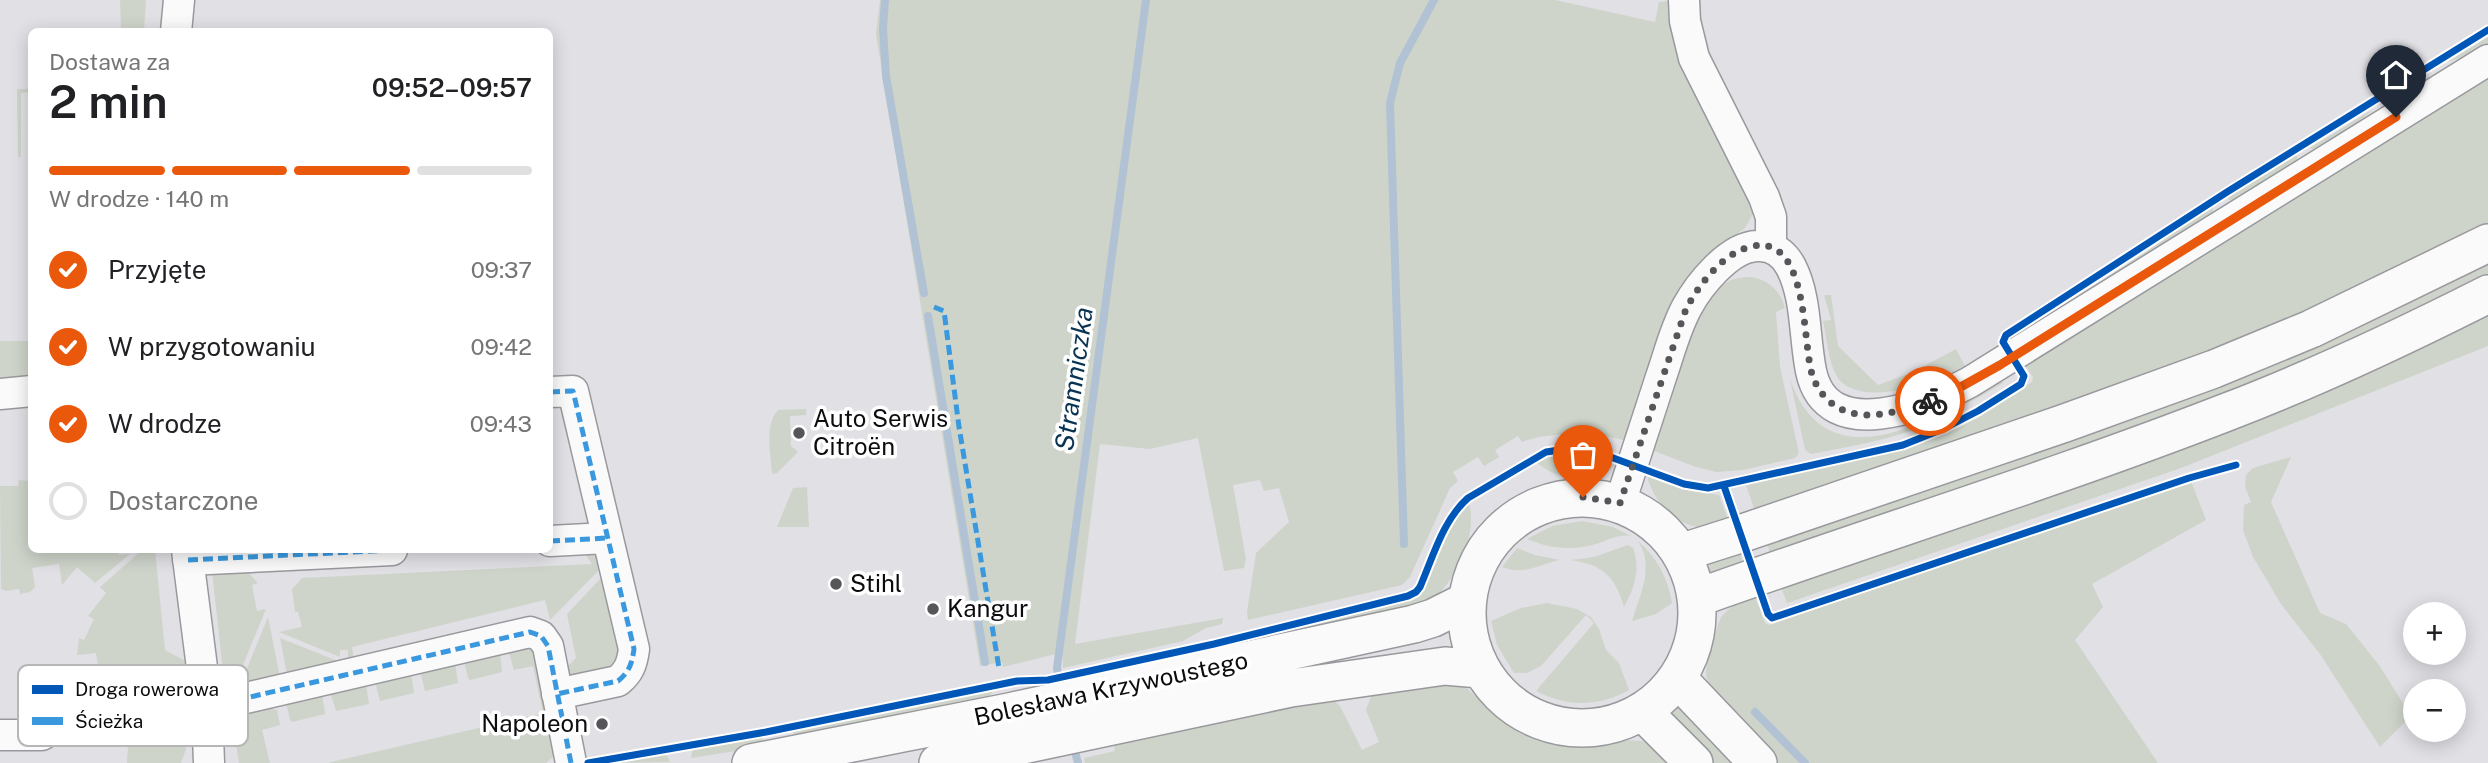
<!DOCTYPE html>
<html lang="pl">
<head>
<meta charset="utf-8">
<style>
  :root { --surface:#fff; --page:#f6f6f6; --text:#202124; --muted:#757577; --line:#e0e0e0; --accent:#ea580c }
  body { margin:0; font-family:"Public Sans",sans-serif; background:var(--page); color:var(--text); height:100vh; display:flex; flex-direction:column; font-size:26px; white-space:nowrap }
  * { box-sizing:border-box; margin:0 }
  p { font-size:23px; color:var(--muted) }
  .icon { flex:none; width:38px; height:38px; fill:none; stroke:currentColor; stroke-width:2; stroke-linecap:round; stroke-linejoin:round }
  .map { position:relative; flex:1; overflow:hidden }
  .details { position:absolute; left:28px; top:28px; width:525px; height:525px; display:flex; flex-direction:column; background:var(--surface); border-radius:10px; box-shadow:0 4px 18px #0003 }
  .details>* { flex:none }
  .buttons { position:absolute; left:2403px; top:602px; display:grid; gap:14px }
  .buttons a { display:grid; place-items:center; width:63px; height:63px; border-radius:50%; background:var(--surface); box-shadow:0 4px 18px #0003; font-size:35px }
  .pin { position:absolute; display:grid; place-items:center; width:60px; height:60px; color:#fff; margin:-72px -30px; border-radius:50% 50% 50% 0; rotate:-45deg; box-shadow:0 0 7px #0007 }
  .pin .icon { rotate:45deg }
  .courier { position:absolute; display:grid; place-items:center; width:70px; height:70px; margin:-35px; border:5px solid #ea580c; border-radius:50%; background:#fff; color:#222; box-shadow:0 2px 9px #0007 }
  .head em { font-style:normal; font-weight:600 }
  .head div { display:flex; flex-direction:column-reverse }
  .head { display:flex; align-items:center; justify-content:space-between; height:119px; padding:0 21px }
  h1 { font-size:46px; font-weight:600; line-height:52px }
  .bar { display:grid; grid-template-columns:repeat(4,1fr); gap:10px 7px; align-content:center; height:84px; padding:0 21px }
  .bar i { height:9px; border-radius:5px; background:var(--line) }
  .bar .on { background:var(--accent) }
  .bar p { grid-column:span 4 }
  ol { padding:0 21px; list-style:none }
  li { display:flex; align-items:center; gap:21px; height:77px }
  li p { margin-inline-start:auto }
  li .icon { padding:7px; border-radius:50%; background:var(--accent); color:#fff; stroke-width:4 }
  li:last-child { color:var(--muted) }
  li i { width:38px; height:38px; border:4px solid var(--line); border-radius:50% }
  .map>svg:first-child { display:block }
  .green { fill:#ced4ca }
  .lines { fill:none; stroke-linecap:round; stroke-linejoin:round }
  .stream { stroke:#b0c2d4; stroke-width:8 }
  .minor-casing { stroke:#99999d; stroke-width:33 }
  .major-casing { stroke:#99999d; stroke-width:40 }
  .minor { stroke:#fafafb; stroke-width:30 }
  .major { stroke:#fafafb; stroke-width:37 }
  .quiet { stroke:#3a99de; stroke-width:5; stroke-dasharray:10 5; stroke-linecap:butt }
  .cycleway-casing { stroke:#fff; stroke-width:11 }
  .cycleway { stroke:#0057b8; stroke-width:7 }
  .done { stroke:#56565a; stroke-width:7; stroke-dasharray:0 12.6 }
  .route { stroke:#ea580c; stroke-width:9 }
  .poi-dot { fill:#56565a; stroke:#fff; stroke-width:2.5 }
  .labels { text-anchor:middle; stroke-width:7; stroke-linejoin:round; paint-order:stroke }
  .poi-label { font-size:24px; fill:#0c0c0f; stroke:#fff; text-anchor:start }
  .street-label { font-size:24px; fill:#0c0c0f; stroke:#fff }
  .water-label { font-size:26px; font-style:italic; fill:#083353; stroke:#fff }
  .key { fill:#fff; stroke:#b6b6b7; stroke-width:2 }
  .key-label { font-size:19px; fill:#0c0c0f }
</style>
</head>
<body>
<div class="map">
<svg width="2488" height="763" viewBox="0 0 2488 763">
  <rect width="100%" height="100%" fill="#e0e0e5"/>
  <path class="green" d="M120 0H146L144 31H121Z
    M880 0H1555L1655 22 1659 2 1669 1 1671 20 1755 210 1745 228 1711 252 1698 264 1671 303 1662 325 1642 398 1627 441C1599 433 1549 431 1522 442L1518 436 1495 450 1499 457 1484 466 1478 457 1453 472 1458 481 1450 488 1410 577 1402 585 1248 620 1247 612 1256 553 1289 522 1279 488 1264 491 1260 480 1233 485 1246 559 1244 568 1224 571 1198 438 1150 449 1100 444 1075 644 1223 618 1222 624 1206 628 1183 641 1063 668V653L1126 169 1121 168 1056 654 1003 667 1002 662 980 666 876 34Z
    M2488 37V45L2478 52 2448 62 2463 50Z
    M2488 73V226L2371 283 2208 354 1756 514 1746 485 1904 449 1945 433 2032 382 2033 377 2025 365Z
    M17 89H31V92L21 93V157H18Z
    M2373 109 2349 132 2319 151 2310 148Z
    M2297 155V164L2237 202 2229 200 2228 197Z
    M2213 207 2212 217 2113 278 2108 277Z
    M2488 261V277L2389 325 2224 397 1771 557 1766 540Z
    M1749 277C1768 279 1780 290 1785 308L1776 312 1780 367 1799 453 1795 458 1743 470 1717 472 1696 467 1649 449C1662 411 1694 307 1724 284 1732 279 1740 277 1749 277Z
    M1824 295H1831L1838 346 1878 385 1913 372 1956 349 1965 366V370C1936 382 1856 411 1836 375 1828 360 1827 338 1823 321L1831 320Z
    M2488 312V346L2181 468 1787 603 1780 584Z
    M0 341H31V378L0 380Z
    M1790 379C1827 488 1938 417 2001 380L2003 383C1967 404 1931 426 1891 437 1865 444 1837 449 1811 454L1805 450Z
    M806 409V415L790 416 791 446 798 452 777 473 772 474C771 455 764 425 778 410Z
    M1584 454 1616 464C1593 487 1561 482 1537 463L1554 455Z
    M2291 457 2271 502 2320 613 2346 624 2379 665 2411 716 2380 747 2320 654 2281 604 2253 557 2243 530 2244 505 2251 502 2245 487 2246 475 2253 468Z
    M1647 476 1691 491 1719 495 1729 523C1720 525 1710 527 1701 527 1674 526 1653 500 1647 476Z
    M19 480 31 481 32 550H117L119 555 130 554 95 583 77 567 62 585 59 564 32 568 35 587 30 592 20 594 19 589 6 591 1 589 0 486H18Z
    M2191 481 2206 520 2092 584 2103 607 2075 640 2158 763H1775L1710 688 1706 676 1707 656 1721 617 1736 602 1753 592 1765 623 1769 625Z
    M807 487 809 527H777L793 488Z
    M1469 503C1478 537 1455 583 1428 604L1268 638 1261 636 1418 597 1457 516Z
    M1582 521 1613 527 1631 536C1618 534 1611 539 1599 543 1574 551 1551 549 1527 539L1552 526Z
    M1638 541C1657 558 1668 578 1672 603L1656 614 1632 621C1640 594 1655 567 1638 541Z
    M1628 545 1633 548C1641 569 1634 589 1624 607 1615 576 1603 565 1571 560L1594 557Z
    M591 546 607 562 550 620 545 600 352 647 354 661 348 660V650H340V657L279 632 302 627 298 612H295L292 589 302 578 592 564 580 547Z
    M1517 548 1535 555 1560 560C1540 564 1524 576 1502 567Z
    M1739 549 1744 566 1710 575 1706 564Z
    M155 550 165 650 187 662C190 693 121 693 99 696L88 692 82 684 101 681 96 653 77 655 79 638 84 640 94 619 88 616 106 593 100 587 141 551Z
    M246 570 258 583 252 585 257 611 266 609 233 689 224 681 212 571Z
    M602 577 623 667 574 685 561 673 576 658 567 614Z
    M1547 603 1577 609 1591 617 1599 629 1606 650 1619 663 1629 690C1600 707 1566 707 1536 691L1594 623 1586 615 1541 666 1527 673H1514L1497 645 1491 621 1521 608Z
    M268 617 281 682 238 691Z
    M280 638 350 666 288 680Z
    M529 647 535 655 556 754 546 763H327L543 713 533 666 514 670 508 650Z
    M500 652 502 672 470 680 468 678 464 661Z
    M455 663 458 683 425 691 420 671Z
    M411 673 414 693 380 701 375 682Z
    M1433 680 1464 686 1508 723 1541 739 1578 745 1623 740 1642 741 1650 744 1676 763H1085L1084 758 1115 751 1113 740 1330 697 1340 706 1362 750 1379 742 1366 710 1372 694Z
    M366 684 369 704 336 711 330 692Z
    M994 690 984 703 799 737 791 731Z
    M322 694 325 714 292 722 290 720 286 702Z
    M1678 703 1738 763H1712L1668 716V713Z
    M264 707 277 710 280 725 262 730 270 763H239L234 731 239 716Z
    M173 716 182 722 186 749 181 763H127L128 746 111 743 105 737 103 725 108 719Z
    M765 736 755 748 691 758 693 748Z
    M663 753 668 757 670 762 609 763Z"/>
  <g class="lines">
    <path class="stream" d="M885 0 883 29 886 76 924 293
      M928 316 985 662
      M1404 544 1390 103 1400 63 1434 0
      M1061 691 1057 668 1146 0
      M1755 712 1805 763
      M1073 744 1078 763"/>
    <g class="minor-casing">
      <path id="minor" d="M1684 0 1685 21 1694 58 1764 197 1771 217V248
        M176 32 179 0
        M550 392 573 391 634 649C632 664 629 672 618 681L557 694
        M0 394 32 391
        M1620 503C1634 461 1647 419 1661 377 1669 354 1675 329 1687 307 1699 285 1729 247 1757 246 1772 245 1784 253 1791 267 1807 298 1804 337 1811 371 1827 447 1927 405 1970 382L2488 60
        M550 541 607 538
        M187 550 207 707 209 763
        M188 560 392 550
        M0 735H42L71 715 97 708 160 702 207 707 530 632 541 636 548 646 571 763"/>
    </g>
    <g class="major-casing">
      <path id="major" d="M1467 613a115 115 0 1 1 230 0a115 115 0 1 1-230 0Z
        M1680 553 1740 534 2065 423 2214 369 2311 329 2488 243
        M1697 598C1873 535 2052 480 2227 412 2316 378 2403 337 2488 294
        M1677 678 1758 763
        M1642 711 1694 763
        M751 763 1009 712 1414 624 1433 618 1467 601
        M938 763 1291 688 1445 666 1480 669"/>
    </g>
    <use href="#minor" class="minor"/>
    <use href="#major" class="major"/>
    <path class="quiet" d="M934 307 944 311 959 427 999 668
      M550 392 573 391 634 649C632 664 629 672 618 681L557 694
      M550 541 607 538
      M188 560 392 550
      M207 707 530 632 541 636 548 646 571 763"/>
    <g class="cycleway-casing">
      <path id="cycleway" d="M1724 486 1768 614 1772 618 2189 478 2236 465
        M588 763 766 732 1017 681 1048 680 1214 644 1408 596 1416 592 1420 587C1433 557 1443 520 1468 498L1546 452 1566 449 1597 452 1684 484 1708 488 1903 445 1943 429 1978 411 2021 384 2024 376 2003 342 2006 335 2227 192 2488 30"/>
    </g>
    <use href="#cycleway" class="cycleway"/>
  </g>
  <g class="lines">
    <path class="done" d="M1583 497 1620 503 1686 309C1699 285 1721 255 1749 247 1809 230 1802 341 1812 374 1815 384 1821 394 1829 401 1857 426 1898 412 1930 401"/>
    <path class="route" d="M1930 401 1957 389 2000 365 2396 117"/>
  </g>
  <g class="poi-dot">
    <circle cx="799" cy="433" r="7"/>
    <circle cx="836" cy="584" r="7"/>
    <circle cx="933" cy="609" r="7"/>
    <circle cx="602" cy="724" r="7"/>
  </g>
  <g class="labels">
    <g class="poi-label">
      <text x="813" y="427">Auto Serwis<tspan x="813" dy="28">Citroën</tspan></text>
      <text x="850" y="592">Stihl</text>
      <text x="947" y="617">Kangur</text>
      <text x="588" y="732" text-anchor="end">Napoleon</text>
    </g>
    <g class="street-label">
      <text transform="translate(1111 689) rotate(-12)" y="8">Bolesława Krzywoustego</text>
    </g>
    <g class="water-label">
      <text transform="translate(1074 379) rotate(-82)" y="9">Stramniczka</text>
    </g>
  </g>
  <rect x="18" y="665" width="230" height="81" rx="10" class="key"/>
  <rect x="32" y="685" width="31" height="9" fill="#0057b8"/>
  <rect x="32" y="717" width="31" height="8" fill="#3a99de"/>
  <g class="key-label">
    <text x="75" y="696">Droga rowerowa</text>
    <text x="75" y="728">Ścieżka</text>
  </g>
</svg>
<div class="buttons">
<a>+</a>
<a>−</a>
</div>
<div class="pin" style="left:1583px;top:497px;background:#ea580c"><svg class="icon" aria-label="bag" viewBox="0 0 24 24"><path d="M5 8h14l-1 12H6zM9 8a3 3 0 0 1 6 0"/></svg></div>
<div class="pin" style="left:2396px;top:117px;background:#1f2937"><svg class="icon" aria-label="home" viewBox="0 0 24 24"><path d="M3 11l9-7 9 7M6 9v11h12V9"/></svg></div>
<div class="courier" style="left:1930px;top:401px"><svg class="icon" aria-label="bike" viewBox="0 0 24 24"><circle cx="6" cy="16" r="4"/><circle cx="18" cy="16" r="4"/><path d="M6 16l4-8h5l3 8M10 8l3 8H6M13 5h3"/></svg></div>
<section class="details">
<div class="head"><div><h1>2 min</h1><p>Dostawa za</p></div><em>09:52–09:57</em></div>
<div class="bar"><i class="on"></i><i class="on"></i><i class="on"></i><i></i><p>W drodze · 140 m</p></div>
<ol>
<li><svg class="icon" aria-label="check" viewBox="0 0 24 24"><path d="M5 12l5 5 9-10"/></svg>Przyjęte<p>09:37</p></li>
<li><svg class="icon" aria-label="check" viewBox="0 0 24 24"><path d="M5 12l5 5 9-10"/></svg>W przygotowaniu<p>09:42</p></li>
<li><svg class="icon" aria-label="check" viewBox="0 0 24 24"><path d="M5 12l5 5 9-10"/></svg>W drodze<p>09:43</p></li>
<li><i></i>Dostarczone</li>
</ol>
</section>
</div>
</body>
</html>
